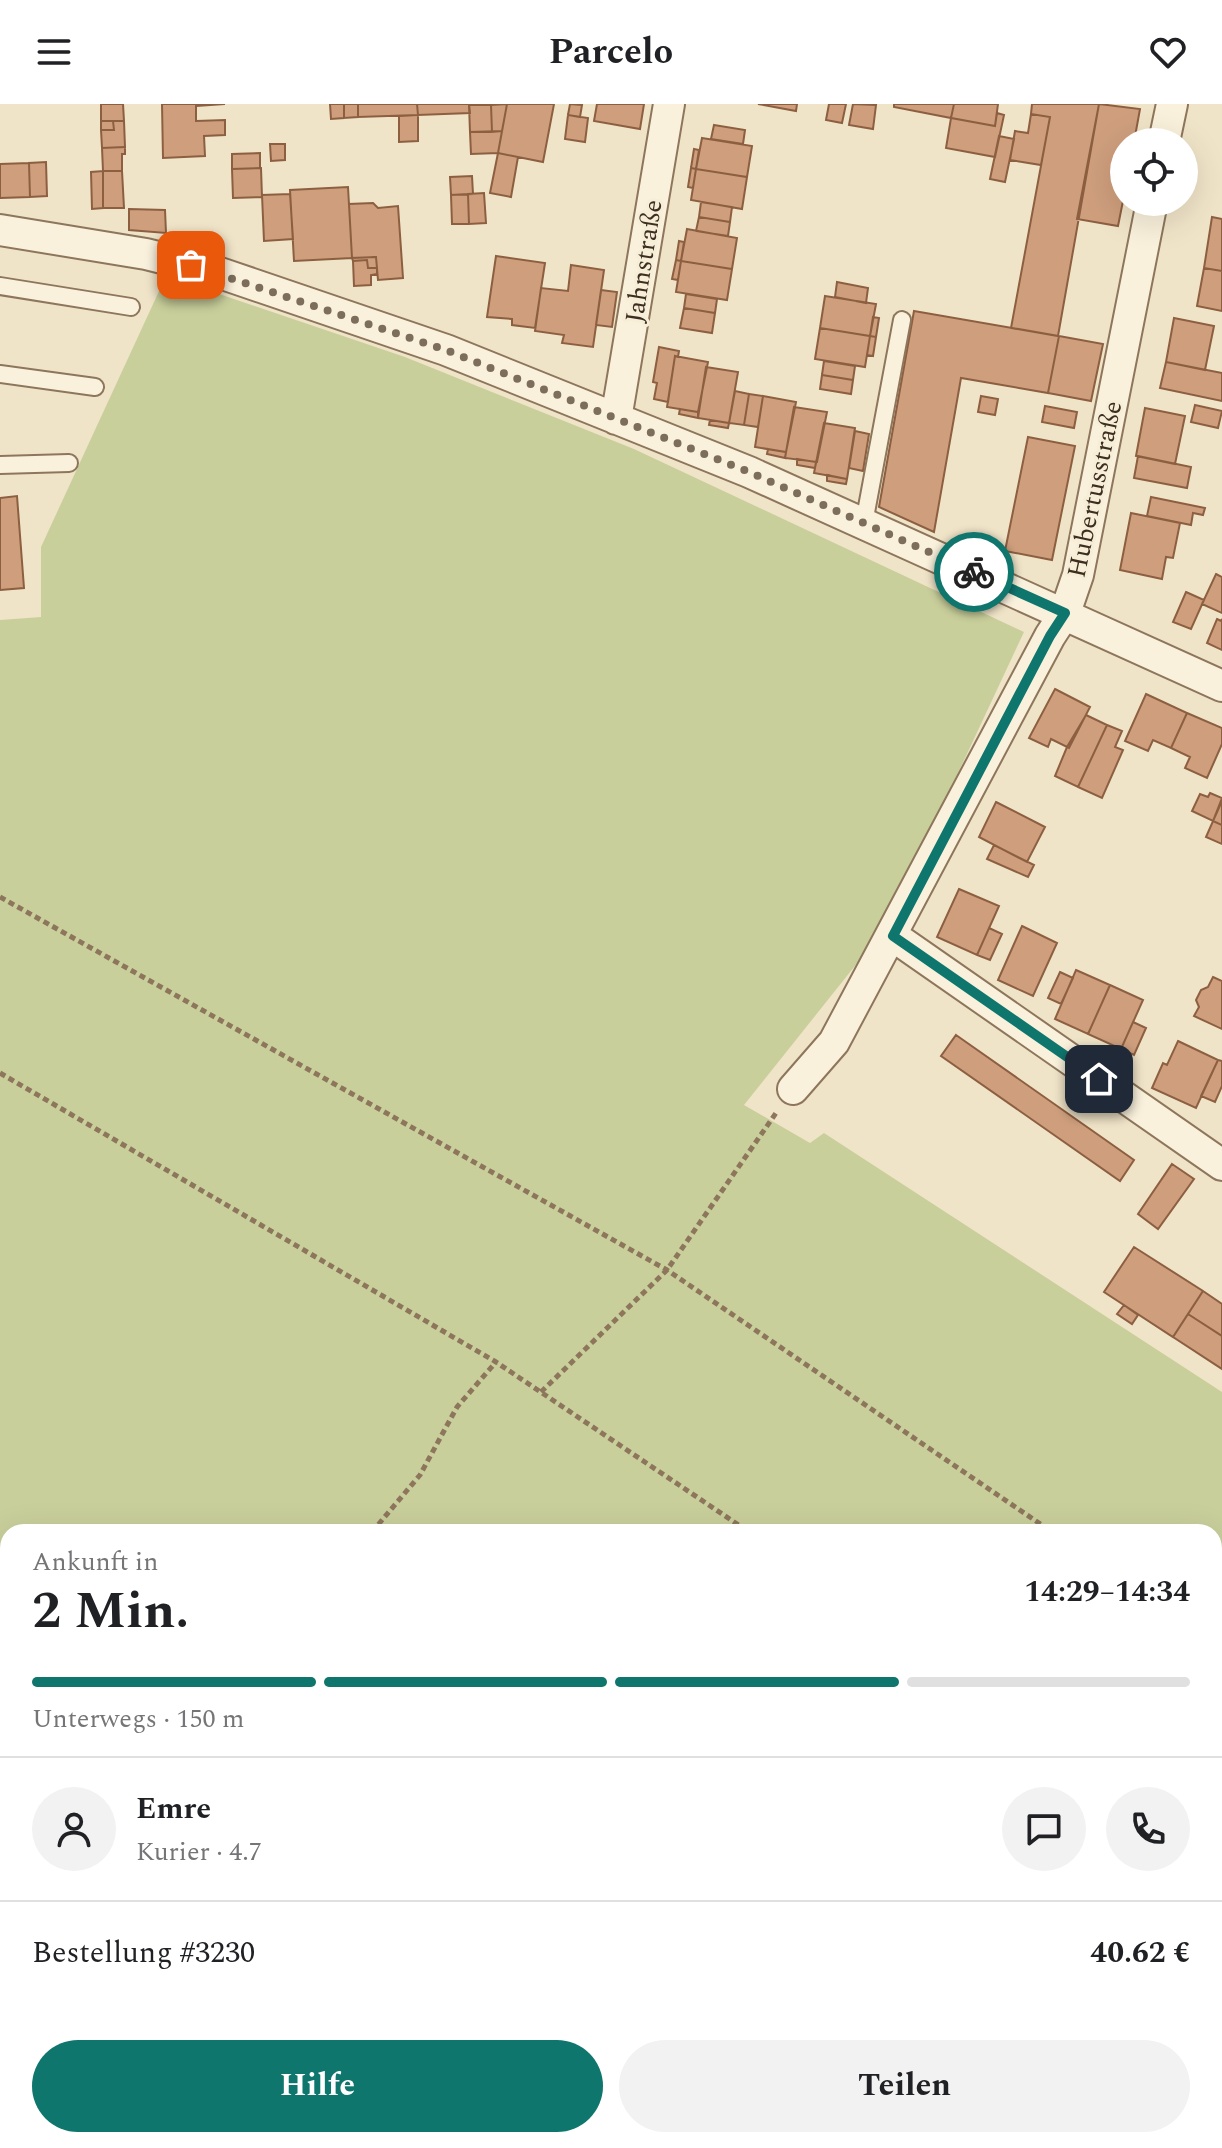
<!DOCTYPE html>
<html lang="de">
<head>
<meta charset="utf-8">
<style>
  :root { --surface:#fff; --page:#f2f2f2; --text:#202124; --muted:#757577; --line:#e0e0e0; --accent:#0f766e }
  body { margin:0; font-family:Spectral,serif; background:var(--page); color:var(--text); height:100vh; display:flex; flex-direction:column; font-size:30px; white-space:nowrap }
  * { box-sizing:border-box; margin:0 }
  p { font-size:26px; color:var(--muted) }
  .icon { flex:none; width:44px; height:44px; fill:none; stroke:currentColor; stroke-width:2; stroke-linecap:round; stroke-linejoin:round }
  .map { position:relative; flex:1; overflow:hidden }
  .side { position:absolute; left:0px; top:1420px; width:1222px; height:624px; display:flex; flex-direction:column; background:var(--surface); border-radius:24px 24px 0 0; box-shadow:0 8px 32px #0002 }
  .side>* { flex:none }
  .fabs { position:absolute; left:1110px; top:24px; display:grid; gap:16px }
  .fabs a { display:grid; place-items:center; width:88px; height:88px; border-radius:50%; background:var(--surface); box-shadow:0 8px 32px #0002; font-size:40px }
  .pin { position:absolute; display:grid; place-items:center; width:68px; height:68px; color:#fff; margin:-34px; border-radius:16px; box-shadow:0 4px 12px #0006 }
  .courier { position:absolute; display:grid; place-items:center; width:80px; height:80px; margin:-40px; border:6px solid #0f766e; border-radius:50%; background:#fff; color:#222; box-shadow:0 2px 10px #0007 }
  .overview em { font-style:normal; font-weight:700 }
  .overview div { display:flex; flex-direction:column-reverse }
  .overview { display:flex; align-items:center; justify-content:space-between; height:136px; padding:0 32px }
  h1 { font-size:52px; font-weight:700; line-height:60px }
  .bar { display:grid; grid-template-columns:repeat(4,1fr); gap:12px 8px; align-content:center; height:96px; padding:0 32px }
  .bar i { height:10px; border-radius:6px; background:var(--line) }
  .bar .on { background:var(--accent) }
  .bar p { grid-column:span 4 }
  .line { display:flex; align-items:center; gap:20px; padding:0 32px; border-top:2px solid var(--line) }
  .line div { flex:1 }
  .round { display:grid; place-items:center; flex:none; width:84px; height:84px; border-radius:42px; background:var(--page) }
  .cta { display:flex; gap:16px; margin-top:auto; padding:16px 32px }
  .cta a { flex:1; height:92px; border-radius:48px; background:var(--accent); color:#fff; font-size:32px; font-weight:700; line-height:92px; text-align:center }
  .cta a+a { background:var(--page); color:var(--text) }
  header { display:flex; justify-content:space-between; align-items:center; height:104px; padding:0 32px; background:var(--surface); font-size:36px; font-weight:700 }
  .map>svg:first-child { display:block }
  .green { fill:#c9cf9b; fill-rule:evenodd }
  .building { fill:#cf9f7d; stroke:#8d5f41; stroke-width:2 }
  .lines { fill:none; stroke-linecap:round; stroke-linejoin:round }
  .service-casing { stroke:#8d765c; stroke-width:20 }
  .minor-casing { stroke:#8d765c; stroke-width:34 }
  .path { stroke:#8d765c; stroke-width:5; stroke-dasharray:6 4; stroke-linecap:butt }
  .service { stroke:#faf1dc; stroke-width:16 }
  .minor { stroke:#faf1dc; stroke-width:30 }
  .done { stroke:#7c6e5b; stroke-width:8; stroke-dasharray:0 14.4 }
  .route { stroke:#0f766e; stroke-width:10 }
  .labels { text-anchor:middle; stroke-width:6; stroke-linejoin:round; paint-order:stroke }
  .street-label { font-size:26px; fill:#3d2e20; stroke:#f7eed8 }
</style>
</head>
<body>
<header><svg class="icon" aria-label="menu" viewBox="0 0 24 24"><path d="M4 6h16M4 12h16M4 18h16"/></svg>Parcelo<svg class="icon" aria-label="heart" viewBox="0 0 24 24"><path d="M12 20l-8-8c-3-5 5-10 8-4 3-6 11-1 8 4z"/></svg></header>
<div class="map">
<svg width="1222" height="2044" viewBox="0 0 1222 2044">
  <rect width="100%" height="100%" fill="#f0e4c8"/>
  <path class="green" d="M166 172 405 253 634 345 1024 528 886 823 744 1001 810 1039 824 1029 1222 1288V2044H0V516L41 513V443ZM8 1428H1214V2036H8Z"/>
  <path class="building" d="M101 0H123L124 17H101Z
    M162 0H225L196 2V17L225 16V31L204 32 205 52 163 54Z
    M330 0H344V14L331 15Z
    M344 0H358V13L344 14Z
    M358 0H417L418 11 358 13Z
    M417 0H469L470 9 418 11Z
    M507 0 502 27 492 28 491 1Z
    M507 0H554L543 58 498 49Z
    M570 0 582 1 580 13 568 11Z
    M597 0H644L640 25 594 17Z
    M758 0H797L796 7Z
    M829 0H846L842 19 826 16Z
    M853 0 876 1 873 25 849 21Z
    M894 0H954L951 14 894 3Z
    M954 0H998L995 22 951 14Z
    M1032 0H1099L1058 232 1011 224 1050 13 1031 10Z
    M1099 0 1140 5 1134 38H1124V92L1118 122 1077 115Z
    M469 1H491L492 28H470Z
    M997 9 1004 11 995 53 946 44 951 14 995 22Z
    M1031 10 1050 13 1041 61 1010 56 1015 27 1028 29Z
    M418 11V37L399 38V12Z
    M568 11 588 14 585 38 565 35Z
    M101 17H113L114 26H101Z
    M113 17H124L125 43 102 44 101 26H114Z
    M714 21 745 26 743 40 711 35Z
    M502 27 498 49 471 50 470 28Z
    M999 32 1014 35 1005 78 990 75Z
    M702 34 752 42 747 73 696 65Z
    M270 40H285V56L271 57Z
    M125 43V50H122V67H103L102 44Z
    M694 45 699 46 696 65 691 64Z
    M260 49V64L232 65V50Z
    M498 49 518 53 511 93 490 89Z
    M46 58 47 92 30 93 29 59Z
    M29 59 30 93 0 94V60Z
    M261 64 262 93 233 94 232 65Z
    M691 64 696 65 693 84 688 83Z
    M696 65 747 73 742 105 691 96Z
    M103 67V104L92 105 91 68Z
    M103 67H122L124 104H103Z
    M472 72 473 90 451 91 450 73Z
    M348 83 352 154 294 157 290 86Z
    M484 89 486 119 469 120 468 90Z
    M290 90 293 135 264 137 262 91Z
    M468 90 469 120H452L451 91Z
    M701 98 732 103 730 118 699 113Z
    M373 99 378 104 398 102 403 174 378 176 376 153 352 154 349 100Z
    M129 105 165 106 166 129 129 126Z
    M699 113 730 118 728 132 696 127Z
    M1212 113 1222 115V167L1204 164Z
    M687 125 737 134 732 165 681 157Z
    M679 137 684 138 681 157 676 156Z
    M496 152 545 159 535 224 512 221V215L487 213Z
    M376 153 377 164H368L367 156 353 157 352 154Z
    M367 156 368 164H377V170L371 171V181L354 182 353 157Z
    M676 156 681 157 678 176 672 175Z
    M681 157 732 165 727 196 676 188Z
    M571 161 604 166 593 243 562 239 564 231 535 227 541 184 568 187Z
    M1204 164 1222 167V207L1197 202Z
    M837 178 868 184 866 199 835 193Z
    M601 186 617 188 612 223 596 221Z
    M686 190 717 195 715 209 684 204Z
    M825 192 876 200 870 232 820 224Z
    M684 204 715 209 712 229 680 224Z
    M914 207 1059 232 1048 289 961 274 934 428 879 403Z
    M873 213 879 214 876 233 870 232Z
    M1174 214 1214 222 1205 266 1166 258Z
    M820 224 870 232 865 263 815 255Z
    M870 232 876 233 873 252 867 251Z
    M1059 232 1103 240 1091 297 1048 289Z
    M659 243 679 247 678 253 675 252 668 298 654 295 657 279 653 278Z
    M675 252 708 258 698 308 667 303Z
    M824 257 855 262 853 276 822 271Z
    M1166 258 1222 269V297L1160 284Z
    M706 263 738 268 729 319 698 314Z
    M822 271 853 276 851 290 820 285Z
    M735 287 749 290 744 321 729 319Z
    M749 290 763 292 758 323 744 321Z
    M763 292 796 298 786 348 755 343Z
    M981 292 998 295 995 311 978 308Z
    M1195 301 1222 307 1218 324 1191 318Z
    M1045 302 1077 308 1074 324 1042 318Z
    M794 303 827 308 817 358 785 354Z
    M1145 304 1185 312 1175 360 1136 352Z
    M680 305 698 308V314L679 310Z
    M710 316 729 319 728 324 709 321Z
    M824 319 855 324 847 375 814 369Z
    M855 327 869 330 863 367 849 364Z
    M1028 333 1075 342 1052 456 1005 447Z
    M768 345 786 348 785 354 767 350Z
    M1138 352 1191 363 1187 384 1134 374Z
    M797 355 816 358 815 364 797 361Z
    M827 371 847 375 846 380 827 377Z
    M17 392 24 484 0 486V394Z
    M1151 393 1205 404 1203 411 1193 409 1191 421 1147 412Z
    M1131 409 1180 419 1173 454 1166 453 1162 475 1120 466Z
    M1216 470 1222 473V509L1202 500Z
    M1186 488 1204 496 1191 525 1173 518Z
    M1217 515 1221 517 1222 515V546L1207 539Z
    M1055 585 1090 603 1069 644 1051 635 1048 643 1029 634Z
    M1146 590 1187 609 1171 644 1153 636 1148 647 1125 637Z
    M1187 609 1222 624V640L1207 674 1185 664 1190 653 1171 644Z
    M1086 611 1107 621 1078 683 1055 672 1067 643Z
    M1107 621 1122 627 1115 643 1123 646 1102 694 1078 683Z
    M1210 689 1222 694 1213 717 1192 707 1200 690 1208 693Z
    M1222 697V721L1213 717Z
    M996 698 1045 723 1027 758 979 733Z
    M1213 717 1222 721V740L1206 733Z
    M994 741 1034 761 1028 773 987 755Z
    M959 785 999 802 977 851 937 833Z
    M1022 822 1057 839 1033 892 998 876Z
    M989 824 1002 830 990 856 977 851Z
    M1076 866 1110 881 1088 930 1055 915Z
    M1060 868 1073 874 1061 900 1048 894Z
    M1213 873 1222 877V925L1194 912 1199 903 1196 896 1201 886 1208 883Z
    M1110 881 1143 896 1121 945 1088 930Z
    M1133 918 1146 924 1134 951 1121 945Z
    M956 931 1134 1056 1120 1077 941 952Z
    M1178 937 1218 956 1196 1004 1152 984 1163 959 1167 961Z
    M1218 956 1222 957V982L1215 998 1201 992Z
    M1172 1060 1194 1075 1158 1125 1138 1110Z
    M1134 1143 1203 1187 1173 1233 1104 1188Z
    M1203 1187 1222 1200V1232L1188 1210Z
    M1124 1201 1138 1211 1132 1220 1117 1210Z
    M1188 1210 1222 1232V1265L1173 1233Z"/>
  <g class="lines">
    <g class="service-casing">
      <path id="service" d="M0 182 131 203
        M0 270 95 283
        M0 361 69 359
        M864 419 902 216"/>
    </g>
    <g class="minor-casing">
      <path id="minor" d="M1164 38 1172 0
        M0 126 146 150 214 167 446 246 749 368 1222 582
        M616 315 669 0
        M893 832 1222 1061
        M793 985 834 938 1050 532 1065 509 1078 471 1152 98"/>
    </g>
    <path class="path" d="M0 793 667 1166 1052 1428
      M0 969 496 1258 749 1428
      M541 1288 667 1166 776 1009
      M372 1428 420 1371 457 1303 496 1258
      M1214 1539 1222 1544
      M0 1550 8 1557
      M0 1723 8 1720
      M1214 1738 1222 1743
      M0 1983 8 1993
      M44 2036 50 2044
      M613 2036 623 2044
      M997 2036 1007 2044"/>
    <use href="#service" class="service"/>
    <use href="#minor" class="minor"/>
  </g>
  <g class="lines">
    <path class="done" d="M191 161 446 246 749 368 974 468"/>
    <path class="route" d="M974 468 1065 509 1050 532 893 832 1099 975"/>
  </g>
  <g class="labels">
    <g class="street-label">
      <text transform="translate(643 157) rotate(-81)" y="9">Jahnstraße</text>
      <text transform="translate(1094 385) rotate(-78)" y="9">Hubertusstraße</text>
    </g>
  </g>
</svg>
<div class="fabs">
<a><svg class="icon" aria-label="locate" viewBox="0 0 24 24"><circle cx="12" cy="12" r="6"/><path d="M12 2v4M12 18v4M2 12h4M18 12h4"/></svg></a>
</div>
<div class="pin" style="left:191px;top:161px;background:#ea580c"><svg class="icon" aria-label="bag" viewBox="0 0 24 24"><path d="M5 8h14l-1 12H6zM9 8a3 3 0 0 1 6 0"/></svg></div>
<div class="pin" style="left:1099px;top:975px;background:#1f2937"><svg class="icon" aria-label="home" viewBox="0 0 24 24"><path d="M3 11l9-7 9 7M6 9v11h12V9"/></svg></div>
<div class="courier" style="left:974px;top:468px"><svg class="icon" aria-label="bike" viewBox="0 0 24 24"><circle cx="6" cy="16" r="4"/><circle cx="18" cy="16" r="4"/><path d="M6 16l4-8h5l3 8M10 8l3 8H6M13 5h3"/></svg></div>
<section class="side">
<div class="overview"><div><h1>2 Min.</h1><p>Ankunft in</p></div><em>14:29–14:34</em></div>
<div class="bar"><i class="on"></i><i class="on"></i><i class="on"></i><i></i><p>Unterwegs · 150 m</p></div>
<div class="line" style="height:144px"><a class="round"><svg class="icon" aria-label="person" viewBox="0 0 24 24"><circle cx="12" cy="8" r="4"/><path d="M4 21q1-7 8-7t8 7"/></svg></a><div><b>Emre</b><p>Kurier · 4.7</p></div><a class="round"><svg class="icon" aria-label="chat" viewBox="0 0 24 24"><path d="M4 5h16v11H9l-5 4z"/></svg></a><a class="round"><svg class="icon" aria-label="phone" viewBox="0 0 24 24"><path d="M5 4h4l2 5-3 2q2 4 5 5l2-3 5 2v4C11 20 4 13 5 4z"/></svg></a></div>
<div class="line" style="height:104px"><div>Bestellung #3230</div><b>40.62 €</b></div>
<div class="cta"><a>Hilfe</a><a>Teilen</a></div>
</section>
</div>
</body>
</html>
